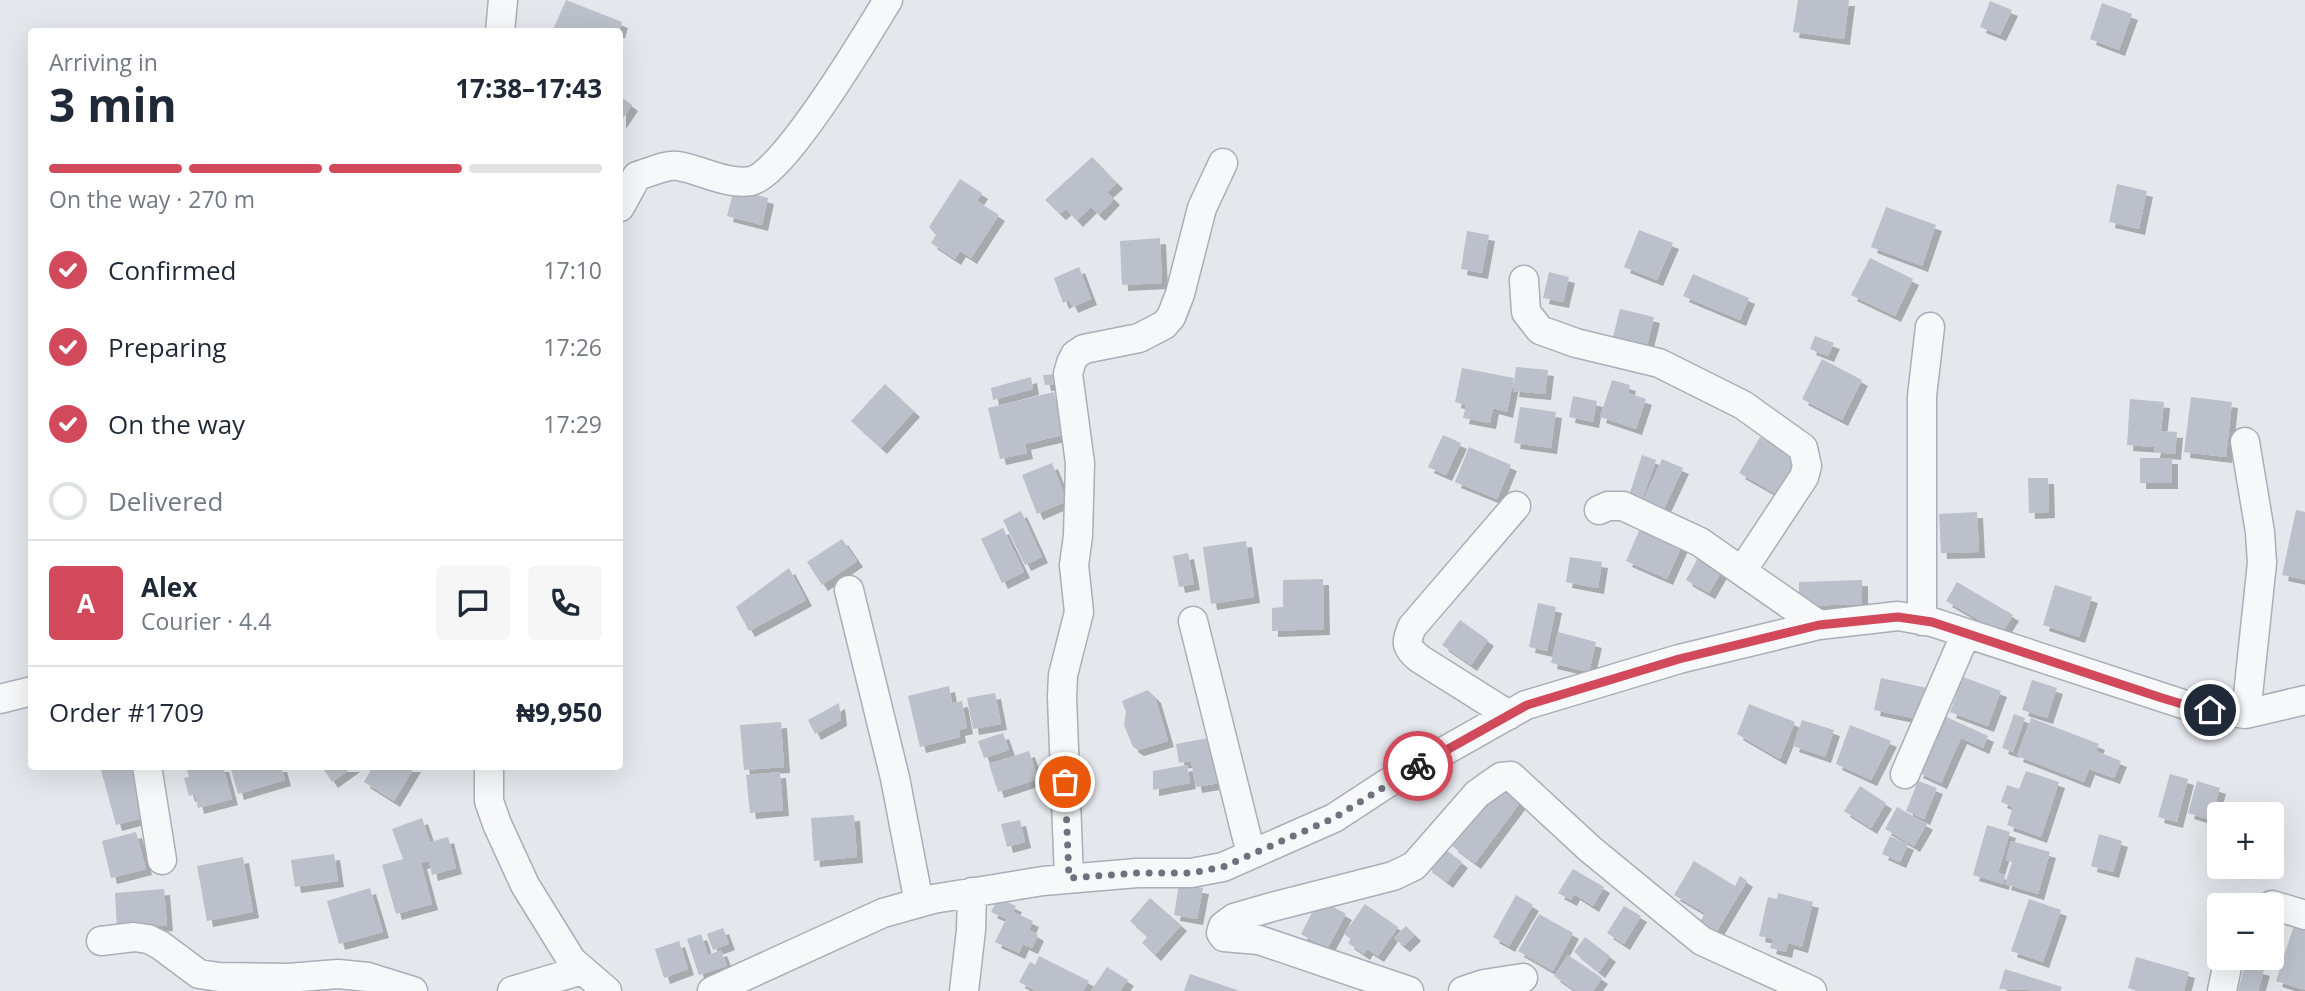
<!DOCTYPE html>
<html lang="en">
<head>
<meta charset="utf-8">
<style>
  :root { --surface:#fff; --page:#f6f6f7; --text:#1f2937; --muted:#747a83; --line:#e0e1e3; --accent:#d1495b }
  body { margin:0; font-family:"Open Sans",sans-serif; background:var(--page); color:var(--text); height:100vh; display:flex; flex-direction:column; font-size:26px; white-space:nowrap }
  * { box-sizing:border-box; margin:0 }
  p { font-size:23px; color:var(--muted) }
  .icon { flex:none; width:38px; height:38px; fill:none; stroke:currentColor; stroke-width:2; stroke-linecap:round; stroke-linejoin:round }
  .map { position:relative; flex:1; overflow:hidden }
  .sheet { position:absolute; left:28px; top:28px; width:595px; height:742px; display:flex; flex-direction:column; background:var(--surface); border-radius:7px; box-shadow:0 7px 28px #0002 }
  .sheet>* { flex:none }
  .controls { position:absolute; left:2207px; top:802px; display:grid; gap:14px }
  .controls a { display:grid; place-items:center; width:77px; height:77px; border-radius:7px; background:var(--surface); box-shadow:0 7px 28px #0002; font-size:35px }
  .pin { position:absolute; display:grid; place-items:center; width:60px; height:60px; color:#fff; margin:-30px; border:4px solid #fff; border-radius:50%; box-shadow:0 2px 7px #0007 }
  .courier { position:absolute; display:grid; place-items:center; width:70px; height:70px; margin:-35px; border:5px solid #d1495b; border-radius:50%; background:#fff; color:#222; box-shadow:0 2px 9px #0007 }
  .overview em { font-style:normal; font-weight:700 }
  .overview div { display:flex; flex-direction:column-reverse }
  .overview { display:flex; align-items:center; justify-content:space-between; height:119px; padding:0 21px }
  h1 { font-size:46px; font-weight:700; line-height:52px }
  .bar { display:grid; grid-template-columns:repeat(4,1fr); gap:10px 7px; align-content:center; height:84px; padding:0 21px }
  .bar i { height:9px; border-radius:5px; background:var(--line) }
  .bar .active { background:var(--accent) }
  .bar p { grid-column:span 4 }
  .line { display:flex; align-items:center; gap:18px; padding:0 21px; border-top:2px solid var(--line) }
  .line div { flex:1 }
  .round { display:grid; place-items:center; flex:none; width:74px; height:74px; border-radius:7px; background:var(--page) }
  ol { padding:0 21px; list-style:none }
  li { display:flex; align-items:center; gap:21px; height:77px }
  li p { margin-inline-start:auto }
  li .icon { padding:7px; border-radius:50%; background:var(--accent); color:#fff; stroke-width:4 }
  li:last-child { color:var(--muted) }
  li i { width:38px; height:38px; border:4px solid var(--line); border-radius:50% }
  .map>svg:first-child { display:block }
  .building { fill:#bbc0ca; filter:url(#shadow) }
  .lines { fill:none; stroke-linecap:round; stroke-linejoin:round }
  .minor-casing { stroke:#a9aeb7; stroke-width:31 }
  .minor { stroke:#f7f8fa; stroke-width:28 }
  .done { stroke:#6c737f; stroke-width:7; stroke-dasharray:0 12.6 }
  .route { stroke:#d1495b; stroke-width:9 }
</style>
</head>
<body>
<div class="map">
<svg width="2305" height="991" viewBox="0 0 2305 991">
  <defs>
    <filter id="shadow"><feDropShadow dx="6" dy="6" stdDeviation="0" flood-color="#0004"/></filter>
  </defs>
  <rect width="100%" height="100%" fill="#e4e7ec"/>
  <path class="building" d="M566 0 622 22 619 32H552Z
    M1798 0H1849L1844 39 1793 32Z
    M1990 1 2012 10 2000 35 1980 27Z
    M2102 3 2132 14 2119 50 2090 39Z
    M620 96 632 105 620 123Z
    M1092 157 1117 183 1107 192 1114 199 1099 215 1091 207 1077 221 1066 209 1060 214 1045 200Z
    M960 179 982 193 977 201 999 215 971 258 960 251 955 259 931 243 936 235 929 227Z
    M2117 184 2147 191 2139 229 2109 222Z
    M734 189 768 198 762 225 727 216Z
    M1886 207 1936 225 1922 266 1871 247Z
    M1639 230 1673 243 1657 280 1624 267Z
    M1467 231 1489 235 1482 273 1461 269Z
    M1160 238 1162 283 1122 285 1120 241Z
    M1870 258 1913 279 1895 316 1851 295Z
    M1079 267 1091 299 1072 307 1069 300 1063 303 1054 278Z
    M1549 272 1569 277 1563 302 1543 298Z
    M1693 274 1749 298 1740 320 1683 296Z
    M1620 309 1654 317 1646 350 1612 341Z
    M1815 336 1834 343 1828 356 1810 349Z
    M1822 359 1862 380 1842 420 1802 399Z
    M1516 367 1548 370 1545 394 1513 391Z
    M1462 368 1514 378 1507 412 1493 408 1490 423 1463 418 1466 405 1455 402Z
    M1056 374 1057 384 1045 385 1043 375Z
    M1031 377 1033 389 993 400 991 388Z
    M1612 380 1630 385 1628 393 1646 399 1636 429 1600 417Z
    M885 384 914 411 881 448 851 421Z
    M1054 392 1063 435 1025 444 1027 453 1000 459 988 408Z
    M1573 396 1597 401 1593 422 1569 417Z
    M2191 397 2232 402 2226 457 2184 452Z
    M2130 399 2164 402 2161 431 2177 432 2175 454 2154 452 2155 447 2127 445Z
    M1520 407 1556 412 1551 448 1514 443Z
    M1443 435 1461 443 1446 475 1428 467Z
    M1760 437 1802 461 1782 497 1739 473Z
    M1469 447 1511 465 1497 499 1455 482Z
    M1642 455 1656 460 1641 503 1628 499Z
    M2140 458H2172V483H2140Z
    M1662 459 1683 468 1661 515 1641 505Z
    M1052 463 1067 501 1037 514 1022 475Z
    M2028 478H2048L2049 512 2029 513Z
    M2296 510 2305 512V580L2282 575Z
    M1021 511 1042 557 1025 565 1003 520Z
    M1977 512 1979 552 1941 553 1939 514Z
    M1642 524 1683 543 1667 579 1626 561Z
    M1003 528 1024 572 1002 583 981 539Z
    M842 539 857 561 822 585 807 562Z
    M1246 541 1254 597 1211 604 1203 547Z
    M1701 552 1726 564 1709 593 1686 580Z
    M1188 553 1194 584 1179 587 1173 556Z
    M1570 557 1602 562 1598 588 1566 582Z
    M789 568 806 600 749 631 736 607Z
    M1323 579 1324 629 1272 631V608L1283 607V580Z
    M1862 580V604L1799 606V582Z
    M1957 582 2013 615 2002 633 1946 601Z
    M2055 585 2092 597 2079 637 2043 625Z
    M1538 603 1556 607 1547 651 1529 647Z
    M1460 620 1488 640 1471 665 1442 645Z
    M1558 632 1596 642 1589 672 1551 663Z
    M1963 677 2001 691 1988 726 1950 712Z
    M1881 678 1932 689 1922 720 1874 710Z
    M2032 680 2057 688 2047 718 2022 710Z
    M949 686 952 703 962 701 967 728 959 730 960 737 920 747 908 696Z
    M1148 690 1155 697 1168 741 1138 750 1133 747 1124 725 1126 712 1122 701Z
    M995 693 1001 724 973 729 967 698Z
    M839 703 841 720 815 734 808 720Z
    M1749 704 1795 722 1780 759 1737 734Z
    M2014 714 2025 718 2013 752 2002 748Z
    M1942 715 1988 736 1983 748 1961 738 1941 783 1917 772Z
    M2031 718 2099 744 2096 751 2121 761 2114 778 2089 769 2084 782 2017 756Z
    M1802 720 1834 730 1825 757 1793 746Z
    M781 722 784 767 744 770 740 725Z
    M1850 725 1891 741 1871 780 1836 764Z
    M1003 733 1009 750 984 758 978 741Z
    M1219 736 1226 782 1196 787 1191 761 1179 763 1176 744Z
    M1029 751 1038 779 998 792 989 764Z
    M1187 765 1190 783 1153 790V771Z
    M100 766H140L153 815 116 825Z
    M186 766H223L232 799 198 808 195 794 189 796 184 778 189 777Z
    M230 766H281L285 780 238 794Z
    M330 766H354L332 782 324 770Z
    M373 766H415L394 801 364 782Z
    M2026 771 2059 782 2041 837 2007 825 2013 807 2001 802 2007 785 2019 789Z
    M780 772 783 810 750 813 746 775Z
    M2170 774 2188 779 2177 822 2158 817Z
    M1918 781 1937 788 1924 819 1906 811Z
    M2197 781 2220 788 2211 820 2188 813Z
    M1499 783 1522 800 1475 863 1452 846Z
    M1860 786 1886 803 1871 828 1844 811Z
    M1897 807 1927 824 1914 846 1885 829Z
    M854 815 857 857 814 861 811 818Z
    M422 818 430 842 448 837 456 868 432 875 429 861 421 863 432 904 396 914 382 865 403 859 392 829Z
    M1020 820 1025 842 1007 847 1001 824Z
    M1987 825 2010 832 1998 873 2005 875 2003 884 1973 875Z
    M136 832 146 869 111 878 102 841Z
    M2099 834 2122 841 2113 872 2091 866Z
    M1890 836 1908 844 1900 862 1882 854Z
    M2011 841 2050 852 2038 894 2005 884 2012 862 2006 860Z
    M1441 846 1462 862 1447 882 1426 866Z
    M334 854 338 881 295 887 291 860Z
    M243 857 253 912 207 921 197 866Z
    M1694 861 1735 886 1740 876 1747 881 1717 931 1700 922 1705 913 1674 895Z
    M1573 869 1604 887 1593 906 1574 894 1571 900 1558 893Z
    M1179 884 1203 888 1197 919 1174 915Z
    M370 888 383 932 339 944 327 901Z
    M164 889 167 925 117 929 115 893Z
    M1778 893 1813 902 1802 947 1788 943 1786 952 1770 948 1773 939 1759 936 1768 897 1777 899Z
    M1516 895 1533 905 1509 946 1493 937Z
    M998 898 1016 906 1013 912 1033 921 1029 930 1038 935 1032 948 1023 944 1019 953 995 942 1006 919 991 912Z
    M1150 898 1181 925 1155 955 1142 943 1147 937 1130 921Z
    M1319 899 1346 914 1327 949 1301 934Z
    M2029 899 2061 910 2043 962 2011 951Z
    M1365 904 1398 927 1378 956 1367 949 1364 954 1348 943 1351 939 1344 934Z
    M1624 906 1641 916 1624 944 1607 933Z
    M1539 914 1573 933 1553 971 1518 951Z
    M2294 925 2305 928V990L2276 981Z
    M1406 926 1415 935 1404 946 1394 938Z
    M723 928 729 944 713 950 707 934Z
    M701 934 708 955 721 950 727 966 699 975 687 939Z
    M1585 937 1610 956 1599 972 1574 952Z
    M679 941 688 969 664 978 655 949Z
    M1568 955 1602 978 1593 991H1576L1554 976Z
    M1039 956 1089 981 1083 991H1036L1019 982 1030 962 1035 965Z
    M2136 957 2189 972 2184 991H2137L2128 988Z
    M2245 965 2264 970 2258 991H2238Z
    M1107 967 1128 980 1120 991H1091Z
    M2005 969 2062 987 2060 991 1999 989Z
    M1190 974 1240 991H1184Z"/>
  <g class="lines">
    <g class="minor-casing">
      <path id="minor" d="M500 32 503 0
        M620 207 637 176C649 173 666 164 678 166 702 170 726 185 751 181 784 174 868 33 888 0
        M1524 280 1526 312 1540 330 1576 343 1659 363 1743 405 1803 448 1807 466 1804 477 1742 571
        M2245 442 2260 532 2262 563 2246 714
        M1599 510 1608 506H1623L1700 542 1819 625
        M849 590 895 778 919 903
        M1193 621 1251 854
        M1922 621V396L1930 327
        M0 699 32 691
        M1509 715 1420 659C1406 648 1405 643 1412 627L1516 506
        M147 766 162 860
        M489 766V801L497 824 525 885 572 961 607 991
        M1905 774 1966 633
        M1069 878 1062 697 1063 675 1079 612 1074 565 1078 536 1080 463 1068 374 1071 363 1075 355 1084 349 1139 338 1164 325 1171 317 1180 294 1202 208 1223 163
        M2272 905 2305 915
        M101 941 134 937 148 939 160 945 199 974 219 977 288 978 338 974 368 977 413 991
        M512 991 582 970
        M712 991 883 913 933 899 1043 881 1137 873H1191L1223 867 1334 818 1386 784 1526 705 1679 659 1819 625 1898 616 1932 622 2192 707 2246 714 2305 700
        M964 991 971 930 972 892
        M1409 991 1259 940 1224 937 1221 933 1223 926 1234 918 1272 907 1393 876 1414 866 1477 794 1501 777 1511 776 1590 849 1702 941 1812 991
        M1463 991 1484 984 1523 978
        M2222 991 2229 957"/>
    </g>
    <use href="#minor" class="minor"/>
  </g>
  <g class="lines">
    <path class="done" d="M1065 782 1069 878 1137 873H1191L1223 867 1334 818 1418 766"/>
    <path class="route" d="M1418 766 1527 705 1679 659 1819 625 1898 617 1932 622 2162 698 2192 707 2210 710"/>
  </g>
</svg>
<div class="controls">
<a>+</a>
<a>−</a>
</div>
<div class="pin" style="left:1065px;top:782px;background:#ea580c"><svg class="icon" aria-label="bag" viewBox="0 0 24 24"><path d="M5 8h14l-1 12H6zM9 8a3 3 0 0 1 6 0"/></svg></div>
<div class="pin" style="left:2210px;top:710px;background:#1f2937"><svg class="icon" aria-label="home" viewBox="0 0 24 24"><path d="M3 11l9-7 9 7M6 9v11h12V9"/></svg></div>
<div class="courier" style="left:1418px;top:766px"><svg class="icon" aria-label="bike" viewBox="0 0 24 24"><circle cx="6" cy="16" r="4"/><circle cx="18" cy="16" r="4"/><path d="M6 16l4-8h5l3 8M10 8l3 8H6M13 5h3"/></svg></div>
<section class="sheet">
<div class="overview"><div><h1>3 min</h1><p>Arriving in</p></div><em>17:38–17:43</em></div>
<div class="bar"><i class="active"></i><i class="active"></i><i class="active"></i><i></i><p>On the way · 270 m</p></div>
<ol>
<li><svg class="icon" aria-label="check" viewBox="0 0 24 24"><path d="M5 12l5 5 9-10"/></svg>Confirmed<p>17:10</p></li>
<li><svg class="icon" aria-label="check" viewBox="0 0 24 24"><path d="M5 12l5 5 9-10"/></svg>Preparing<p>17:26</p></li>
<li><svg class="icon" aria-label="check" viewBox="0 0 24 24"><path d="M5 12l5 5 9-10"/></svg>On the way<p>17:29</p></li>
<li><i></i>Delivered</li>
</ol>
<div class="line" style="height:126px"><b class="round" style="background:var(--accent);color:#fff">A</b><div><b>Alex</b><p>Courier · 4.4</p></div><a class="round"><svg class="icon" aria-label="chat" viewBox="0 0 24 24"><path d="M4 5h16v11H9l-5 4z"/></svg></a><a class="round"><svg class="icon" aria-label="phone" viewBox="0 0 24 24"><path d="M5 4h4l2 5-3 2q2 4 5 5l2-3 5 2v4C11 20 4 13 5 4z"/></svg></a></div>
<div class="line" style="height:91px"><div>Order #1709</div><b>₦9,950</b></div>
</section>
</div>
</body>
</html>
